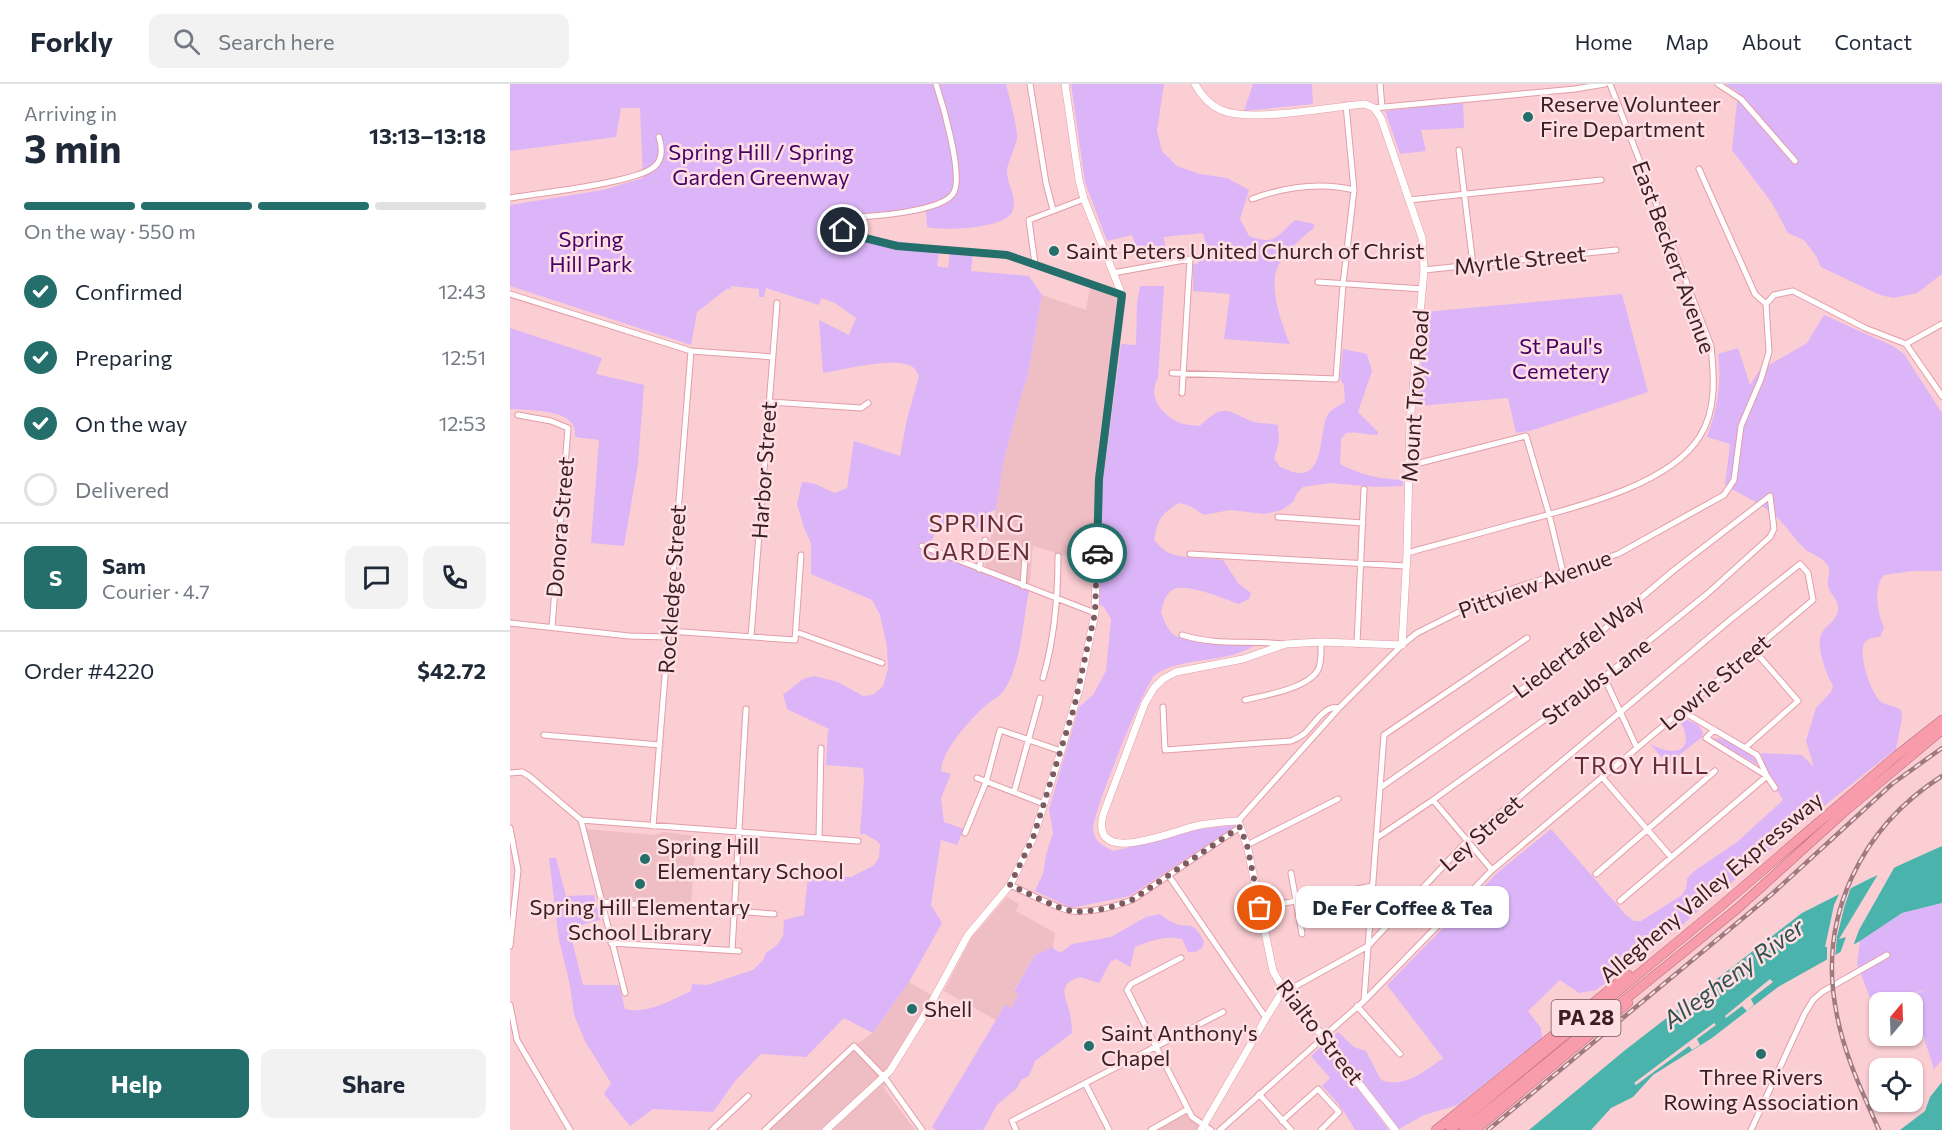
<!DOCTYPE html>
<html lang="en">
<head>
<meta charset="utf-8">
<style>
  :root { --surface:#fff; --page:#f2f2f3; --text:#1f2937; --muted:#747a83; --line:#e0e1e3; --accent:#246f6b }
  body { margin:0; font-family:Commissioner,sans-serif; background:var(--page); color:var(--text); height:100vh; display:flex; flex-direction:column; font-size:22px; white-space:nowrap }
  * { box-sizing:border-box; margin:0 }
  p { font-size:20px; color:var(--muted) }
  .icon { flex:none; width:33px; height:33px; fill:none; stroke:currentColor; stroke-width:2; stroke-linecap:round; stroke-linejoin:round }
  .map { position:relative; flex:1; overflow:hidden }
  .details { display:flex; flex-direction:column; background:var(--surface); width:510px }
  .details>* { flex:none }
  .needle { width:39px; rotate:19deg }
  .fabs { position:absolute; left:1359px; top:908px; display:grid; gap:12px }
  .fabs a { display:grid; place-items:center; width:54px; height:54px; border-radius:12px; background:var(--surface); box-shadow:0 2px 4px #0004; font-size:30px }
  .pin { position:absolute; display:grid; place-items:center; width:51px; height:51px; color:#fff; margin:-26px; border:3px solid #fff; border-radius:50%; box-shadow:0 2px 6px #0007 }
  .courier { position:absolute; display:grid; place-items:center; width:60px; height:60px; margin:-30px; border:4px solid #246f6b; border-radius:50%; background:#fff; color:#222; box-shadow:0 2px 8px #0007 }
  .bubble { position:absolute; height:42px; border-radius:12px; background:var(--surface); box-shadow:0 2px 4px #0004; font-size:20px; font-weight:700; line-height:42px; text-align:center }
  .overview em { font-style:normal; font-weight:700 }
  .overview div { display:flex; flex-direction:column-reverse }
  .overview { display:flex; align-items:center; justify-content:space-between; height:102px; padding:0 24px }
  h1 { font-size:39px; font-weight:700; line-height:45px }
  .bar { display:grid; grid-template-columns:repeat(4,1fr); gap:9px 6px; align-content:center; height:72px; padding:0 24px }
  .bar i { height:8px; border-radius:4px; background:var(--line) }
  .bar .current { background:var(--accent) }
  .bar p { grid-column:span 4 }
  .line { display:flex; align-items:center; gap:15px; padding:0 24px; border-top:2px solid var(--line) }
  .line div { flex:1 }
  .round { display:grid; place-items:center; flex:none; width:63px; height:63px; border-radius:12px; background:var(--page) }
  ol { padding:0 24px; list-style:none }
  li { display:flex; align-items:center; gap:18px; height:66px }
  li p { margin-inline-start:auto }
  li .icon { padding:6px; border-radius:50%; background:var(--accent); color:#fff; stroke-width:4 }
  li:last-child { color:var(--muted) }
  li i { width:33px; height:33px; border:3px solid var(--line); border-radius:50% }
  .button { display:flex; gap:12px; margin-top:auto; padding:12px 24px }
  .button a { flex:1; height:69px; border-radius:12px; background:var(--accent); color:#fff; font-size:24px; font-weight:700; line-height:69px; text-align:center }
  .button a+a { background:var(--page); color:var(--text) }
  header { display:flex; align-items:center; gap:36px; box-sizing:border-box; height:84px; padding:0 30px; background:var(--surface); border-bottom:2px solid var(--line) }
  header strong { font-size:28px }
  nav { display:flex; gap:33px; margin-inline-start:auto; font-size:21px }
  .search { width:420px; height:54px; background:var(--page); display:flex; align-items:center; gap:15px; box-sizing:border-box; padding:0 21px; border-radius:12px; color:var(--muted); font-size:22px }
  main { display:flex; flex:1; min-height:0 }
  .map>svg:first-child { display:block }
  .built { fill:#efbec4 }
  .green { fill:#dbb5f8 }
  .water { fill:#4ab3ac }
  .pier { fill:#fbced3 }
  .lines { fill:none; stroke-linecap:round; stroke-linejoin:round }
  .minor-casing { stroke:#e39da7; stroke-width:7 }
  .tertiary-casing { stroke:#e39da7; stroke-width:8 }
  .motorway-casing { stroke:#b56f7b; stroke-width:10 }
  .minor { stroke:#fff; stroke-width:5 }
  .tertiary { stroke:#fff; stroke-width:7 }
  .motorway { stroke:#f89baa; stroke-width:9 }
  .rail-casing { stroke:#9f7b80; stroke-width:4.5 }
  .rail { stroke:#fedfe3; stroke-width:2; stroke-dasharray:7; stroke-linecap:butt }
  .minor-bridge-casing { stroke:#e39da7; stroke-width:7; stroke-linecap:butt }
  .minor-bridge { stroke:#fff; stroke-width:5 }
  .done { stroke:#7d5c61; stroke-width:6; stroke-dasharray:0 10.8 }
  .route { stroke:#246f6b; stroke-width:8 }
  .poi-dot { fill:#246f6b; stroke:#fedfe3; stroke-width:2 }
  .labels { text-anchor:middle; stroke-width:5; stroke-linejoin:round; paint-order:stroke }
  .shield { fill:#fedfe3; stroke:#74585d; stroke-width:1.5 }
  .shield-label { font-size:21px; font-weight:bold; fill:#391e23 }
  .poi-label { font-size:22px; fill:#391e23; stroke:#fedfe3; text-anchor:start }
  .park-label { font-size:22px; fill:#460266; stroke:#fedfe3 }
  .street-label { font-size:22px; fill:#391e23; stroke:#fedfe3 }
  .neighbourhood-label { font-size:24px; letter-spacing:1.5px; fill:#662b37; stroke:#fedfe3 }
  .water-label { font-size:24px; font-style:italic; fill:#31514f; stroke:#fedfe3 }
</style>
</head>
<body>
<header>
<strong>Forkly</strong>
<div class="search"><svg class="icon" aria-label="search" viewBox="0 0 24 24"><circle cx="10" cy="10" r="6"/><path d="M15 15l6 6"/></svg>Search here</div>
<nav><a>Home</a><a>Map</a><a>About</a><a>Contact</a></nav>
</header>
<main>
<section class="details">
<div class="overview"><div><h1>3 min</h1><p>Arriving in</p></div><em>13:13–13:18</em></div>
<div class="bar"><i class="current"></i><i class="current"></i><i class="current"></i><i></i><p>On the way · 550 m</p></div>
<ol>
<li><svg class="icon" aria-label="check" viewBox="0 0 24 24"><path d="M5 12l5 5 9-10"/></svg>Confirmed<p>12:43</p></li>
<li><svg class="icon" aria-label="check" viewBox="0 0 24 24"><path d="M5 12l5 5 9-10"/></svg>Preparing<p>12:51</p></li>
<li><svg class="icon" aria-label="check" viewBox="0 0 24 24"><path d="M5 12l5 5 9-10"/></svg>On the way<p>12:53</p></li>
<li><i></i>Delivered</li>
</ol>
<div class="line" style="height:108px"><b class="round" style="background:var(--accent);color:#fff">S</b><div><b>Sam</b><p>Courier · 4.7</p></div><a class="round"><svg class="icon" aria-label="chat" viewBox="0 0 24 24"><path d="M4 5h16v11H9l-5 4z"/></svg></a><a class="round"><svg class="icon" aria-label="phone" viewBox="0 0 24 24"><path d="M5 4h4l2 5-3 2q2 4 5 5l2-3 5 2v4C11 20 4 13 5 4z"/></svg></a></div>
<div class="line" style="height:78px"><div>Order #4220</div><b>$42.72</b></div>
<div class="button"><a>Help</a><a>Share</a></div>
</section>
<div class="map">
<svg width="1432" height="1046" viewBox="0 0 1432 1046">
  <rect width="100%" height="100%" fill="#fbced3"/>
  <path class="built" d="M580 203 608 212 587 374 581 480 523 462 519 507 473 489 486 426 493 380 509 319 518 291 532 211 576 226Z
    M76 745 144 751 154 748 186 752 181 822 94 815Z
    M497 813 509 820 506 827 545 849 543 863 525 871 504 906 510 910 501 925 495 922 486 936 434 907 462 853Z
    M399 898 421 911 374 1004 405 1046H255L344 962 363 949Z
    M678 1025 694 1041 691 1046H641Z"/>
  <path class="green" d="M0 0H496C499 13 508 43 507 54 505 65 499 75 497 85 496 99 507 112 503 126 498 145 434 147 417 143L416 126 353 136 336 135 333 137V142C357 154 386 158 413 160V167L429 168 427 182 438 184 440 169 463 170 461 187 519 192 532 211 518 291 509 319 493 380 486 426 479 428 477 447 448 436 426 445 419 467 519 507C513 537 511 580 495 605 490 613 480 617 474 623 459 637 432 666 431 687L441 690 431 714 434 738 454 745 447 761 431 756 421 821 432 839 399 898 363 949 334 934 296 973 251 970 225 997 203 1028 143 1025 120 1042 94 1010 101 999 76 959 64 931 60 901 49 856 39 774H46L56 812 84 811 90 836 59 844 73 901H109L115 925C136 931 161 916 181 907L182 900 197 901 243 886 253 876 256 869 267 861 273 852 274 836 294 831 298 792 341 793 363 782 369 774 370 761 367 757 355 750H350L354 697 353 684 316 681 318 646H321L277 625 273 611 293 595 304 592 328 598 353 612 363 611 373 602 378 585 377 563 370 531 362 516 301 490V459L294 444 287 420 292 398C308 399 310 403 325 409L337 404 344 357 390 372 397 335 409 292C407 289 406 286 404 284 389 271 332 286 313 289L309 236 339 251 346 234 325 219 311 214 309 221 256 204 254 213H249V205L221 202V206L218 204 187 228 181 261 0 202V121L93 106 133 94 130 24H111L106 53 0 67Z
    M561 0H654L647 47 652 67 667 82 690 90 717 94 739 106 730 135 739 152C767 162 766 152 785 136L804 140V144C791 154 776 168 768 182 758 202 772 241 780 260L714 255 720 210 683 207V180H687L697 165 693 149 654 153 657 174 631 178 622 151 597 157 575 98Z
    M743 0H802L803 20 734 27Z
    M1215 0H1432V190L1407 209 1383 214 1370 211 1311 183 1306 172 1294 156 1278 149 1262 119 1222 66 1228 8Z
    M953 18 954 44 911 46 916 67 890 70 875 27Z
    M630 202H654L648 294C637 313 652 331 670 339 676 341 684 341 690 342 715 317 717 328 744 338 752 340 760 339 768 341L769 358 764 374 770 383C776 385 783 389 789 389 816 391 808 344 819 329 822 325 830 321 835 318L834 302 830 294 833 265 857 270 862 287 848 328 868 348V351C856 351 847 347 836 349L831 355 830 380C850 391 871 395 893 396V402L865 403 821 399 793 403 787 409 784 417 772 426 754 430 720 426 694 431 680 422 669 419C651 430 648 435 644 456 649 461 653 466 659 469 675 475 696 474 713 476L728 499 741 509 739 515 729 520C715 515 678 499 664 505 655 509 653 520 651 529 654 536 658 548 666 552 682 562 727 552 749 558 722 581 673 571 645 591 635 599 582 731 583 745 584 757 593 763 604 767L690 745 727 741 620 812 561 824 525 807 533 790 536 771 543 749 539 725 569 623 583 611 596 587 601 535 594 523 589 520 591 411 611 260 626 261 627 219Z
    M1112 210 1138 308 1020 347 1006 349 998 314 908 322 915 228Z
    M1314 231 1383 262 1394 270 1432 329V487H1402L1374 491C1363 503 1367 529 1374 543L1370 553C1365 553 1356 554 1354 560 1348 571 1361 609 1370 617 1376 622 1384 621 1391 626L1392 634 1386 665 1276 752 1165 847 1086 906 1069 909 1050 896 1018 927 1031 944 1032 954 948 1021 914 1031 889 1045 820 955 828 948 844 963 856 967 871 996C894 1005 915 987 933 974L877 901 987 789 1041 745 1116 831 1124 837H1131L1172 811 1176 805 1177 795 1183 788 1227 758 1273 716 1259 693 1251 669 1292 671 1304 683 1296 657 1306 624 1321 608 1323 601C1316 591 1305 560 1312 549 1316 541 1326 537 1328 527 1330 516 1320 511 1318 502 1317 496 1320 489 1319 484 1315 473 1301 471 1294 464 1282 453 1274 437 1259 427 1246 417 1230 410 1215 401L1220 360 1197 353C1207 326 1212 299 1208 270L1228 264 1240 301 1249 287 1297 259Z
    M0 244 92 274 86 290 134 301 128 380 114 462 81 459 89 356 65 353C65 353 65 344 64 343 58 325 15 326 0 325Z
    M1172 633 1188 641 1193 648 1192 653 1158 680 1140 660C1167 674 1187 667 1169 635Z
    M1204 654C1220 654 1242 666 1248 681L1212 661Z
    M1432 819V976L1424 985 1400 911 1420 905 1362 919 1347 880 1350 857 1392 829Z
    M649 830C653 832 657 836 662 838 679 847 680 832 694 857L692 864 685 868H678L672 855C656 851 639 857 625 863L620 883 606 875 601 877 589 899 570 893C547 900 555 911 560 929 561 936 562 943 562 949L525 977 519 992 511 996 507 1004 487 1021 473 1046H426L422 1043 495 921 501 924 509 910 504 907 525 871 543 863 546 867 552 868 562 860 601 853 636 833Z
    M814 960 879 1046H845C835 1028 826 1016 812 1002L820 994 801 972Z"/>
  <path class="water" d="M1432 762V819L1392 829 1350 857 1268 903 1202 954 1143 991 1123 1013 1101 1024 1081 1046H1019L1114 967 1292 829 1359 795Z
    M1432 998V1046H1390L1415 1027 1420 1013Z"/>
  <path class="pier" d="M1391 777 1384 784 1349 846 1342 865 1329 872 1336 853 1329 855 1370 787Z
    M1342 800 1334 824 1327 853 1325 874 1317 879V863H1315L1324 821 1331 806Z
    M1260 895 1263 898 1241 915 1244 921 1237 927 1232 922 1216 934 1215 932Z
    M1204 939 1206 941 1187 955 1190 961 1182 966 1179 962 1126 1001 1124 999Z"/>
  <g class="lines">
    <g class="minor-casing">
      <path id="minor" d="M426 0C433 21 453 90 444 108 435 128 355 134 335 133L331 136 329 141 333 146 347 152 387 162 497 171 612 211
        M520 0 536 99 543 126
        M870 0 872 23
        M1208 0 1231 15 1285 77
        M864 24 1065 5 1095 0
        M949 66 963 181
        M1189 85 1245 210 1256 220
        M0 114C29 109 125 99 144 83 153 76 152 63 149 53
        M742 115C775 103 810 98 844 106
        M899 116 1091 96
        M525 180 519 136 574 115
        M914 186 1106 166
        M603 189 680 175 672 309
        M808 198 913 205
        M0 210 181 267 263 273
        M1396 260 1432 240
        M662 289 826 295 833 200 844 106 836 21
        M260 318 351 324 358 319
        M8 331 41 337 58 344 42 543
        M898 382 1016 352 1039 430 1053 488
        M768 433 853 439
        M412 462 585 529
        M897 469C933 459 968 450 1003 440 1059 425 1159 403 1190 352 1207 325 1204 292 1201 262L1100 0
        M680 470 896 482
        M469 485 475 456
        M513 502 516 459
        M0 539 119 552 158 553
        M159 547 285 556 291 471
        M286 548 372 579
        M672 551C707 562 738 556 774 560
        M241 553 267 219
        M847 560 854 405
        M1094 593 1127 664
        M533 594C545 553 548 514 548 472
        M735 616C755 611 797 605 808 586 812 578 811 567 811 558
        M653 623 655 666 781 657C786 655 790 653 794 650 804 641 815 620 829 624
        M1204 646 1196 654 1257 692 1265 704
        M34 651 150 661
        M1236 663 1288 617 1243 565
        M0 689 12 688 19 692 71 736 348 757
        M1092 693 1161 773
        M467 694 534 720
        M870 704 1079 558 1164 486 1260 412
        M504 708 530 614
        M923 716 982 786
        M71 736 115 909
        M728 737 829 624 892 561 907 549 981 512 1108 470 1214 411 1224 396 1231 342 1251 295 1259 268 1256 220 1264 211 1283 207 1355 244 1396 260 1432 312
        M143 742 181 267
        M0 744 8 786 0 862
        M455 749 476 698 490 646 551 667
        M868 753 923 716 1094 593 1197 510 1260 453 1264 445 1260 412
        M309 754 311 664
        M737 761 828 715
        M781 789 792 850
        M1086 790 1205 687
        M659 792 756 934
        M500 801C516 808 545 824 561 827 582 829 604 823 622 816L730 743
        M1110 817 1257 692 1247 671 1172 627
        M92 818 264 830
        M750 824 862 802
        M101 859 229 867
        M222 866 236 625
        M671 874 621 900 617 906 682 1033 701 1046
        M775 908 858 862 957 757 1220 536 1290 480 1298 489 1303 516 982 786 854 917 821 946
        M854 916C860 828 868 739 874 651L1017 554
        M0 921 7 956 60 1046
        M847 922 890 970
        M575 999 599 1046
        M749 1010 781 1046
        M772 1037 808 1005 829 1028 811 1046
        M202 1046 238 1012
        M255 1046 344 962 375 994 412 1046
        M506 1046 502 1037 713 928
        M641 1046 678 1025
        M710 1046 804 962
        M1241 1046 1295 929 1303 916 1312 908 1377 871"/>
    </g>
    <g class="tertiary-casing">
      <path id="tertiary" d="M685 0C691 11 700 21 711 26 741 39 820 23 855 20L864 24 871 34 912 154 914 186 900 338 897 469 892 561 811 558 776 560 733 575 666 588 653 595 644 604 635 619 593 731C580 784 662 747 686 742 699 739 714 738 728 737L737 761 763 887 775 908 782 913 885 1046
        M316 1046 380 987 414 932 458 851 500 801 523 754 551 667 570 602 585 529 589 395 612 211 574 115 569 96 555 0
        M691 1046 756 934 769 913 775 908"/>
    </g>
    <g class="motorway-casing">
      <path id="motorway" d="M926 1046 1118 891
        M940 1046 1211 822 1385 673 1432 636
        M954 1046 1228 824 1334 728 1432 646
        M965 1046 1118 919"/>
    </g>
    <use href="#minor" class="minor"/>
    <use href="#tertiary" class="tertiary"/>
    <use href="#motorway" class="motorway"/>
    <g class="rail-casing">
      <path id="rail" d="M978 1046 1262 810 1382 700 1432 664
        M1369 1046C1352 1008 1333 968 1326 926 1308 831 1352 743 1432 692"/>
    </g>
    <use href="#rail" class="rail"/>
    <g class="minor-bridge-casing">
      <path id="minor-bridge" d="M804 962 821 946"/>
    </g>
    <use href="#minor-bridge" class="minor-bridge"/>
  </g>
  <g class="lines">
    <path class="done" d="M587 469 585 529 564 624 523 754 500 801C516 808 545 824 561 827 582 829 604 823 622 816L730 743 737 761 750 824"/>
    <path class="route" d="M333 146 347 152 387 162 497 171 612 211 589 395 587 469"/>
  </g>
  <g class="poi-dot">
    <circle cx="1018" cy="33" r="6"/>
    <circle cx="544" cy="167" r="6"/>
    <circle cx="135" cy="775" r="6"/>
    <circle cx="130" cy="800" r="6"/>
    <circle cx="402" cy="925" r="6"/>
    <circle cx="579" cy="962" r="6"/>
    <circle cx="1251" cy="970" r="6"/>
  </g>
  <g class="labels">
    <rect class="shield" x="1041.5" y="916" width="69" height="36" rx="4.5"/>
    <g class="shield-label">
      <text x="1076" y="941">PA 28</text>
    </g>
    <g class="poi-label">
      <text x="1030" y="28">Reserve Volunteer<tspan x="1030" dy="25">Fire Department</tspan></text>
      <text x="556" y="175">Saint Peters United Church of Christ</text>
      <text x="147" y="770">Spring Hill<tspan x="147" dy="25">Elementary School</tspan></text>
      <text x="130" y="831" text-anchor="middle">Spring Hill Elementary<tspan x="130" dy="25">School Library</tspan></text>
      <text x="414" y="933">Shell</text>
      <text x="591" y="957">Saint Anthony's<tspan x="591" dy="25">Chapel</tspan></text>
      <text x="1251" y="1001" text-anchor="middle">Three Rivers<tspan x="1251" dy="25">Rowing Association</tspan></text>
    </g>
    <g class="park-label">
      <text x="251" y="76">Spring Hill / Spring<tspan x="251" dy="25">Garden Greenway</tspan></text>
      <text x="81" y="163">Spring<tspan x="81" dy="25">Hill Park</tspan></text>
      <text x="1051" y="270">St Paul's<tspan x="1051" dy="25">Cemetery</tspan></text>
    </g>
    <g class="street-label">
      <text transform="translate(1164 173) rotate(70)" y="8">East Beckert Avenue</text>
      <text transform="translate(1010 176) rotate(-6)" y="8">Myrtle Street</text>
      <text transform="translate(905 312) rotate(-86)" y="8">Mount Troy Road</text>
      <text transform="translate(254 386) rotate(-86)" y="8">Harbor Street</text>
      <text transform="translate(50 443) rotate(-85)" y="8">Donora Street</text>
      <text transform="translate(1025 500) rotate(-20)" y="8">Pittview Avenue</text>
      <text transform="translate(162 505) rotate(-86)" y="8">Rockledge Street</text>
      <text transform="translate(1068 562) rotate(-37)" y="8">Liedertafel Way</text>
      <text transform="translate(1086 597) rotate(-37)" y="8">Straubs Lane</text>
      <text transform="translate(1205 598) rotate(-40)" y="8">Lowrie Street</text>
      <text transform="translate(971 749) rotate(-42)" y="8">Ley Street</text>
      <text transform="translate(1201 803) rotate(-40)" y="8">Allegheny Valley Expressway</text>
      <text transform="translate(810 948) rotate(52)" y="8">Rialto Street</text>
    </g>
    <g class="neighbourhood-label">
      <text x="467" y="448">SPRING<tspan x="467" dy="28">GARDEN</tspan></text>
      <text x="1132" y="690">TROY HILL</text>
    </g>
    <g class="water-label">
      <text transform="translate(1224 890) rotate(-36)" y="8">Allegheny River</text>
    </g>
  </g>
</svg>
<div class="fabs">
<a><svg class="needle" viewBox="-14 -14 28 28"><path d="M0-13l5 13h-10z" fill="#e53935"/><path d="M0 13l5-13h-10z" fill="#747a83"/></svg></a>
<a><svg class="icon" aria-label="locate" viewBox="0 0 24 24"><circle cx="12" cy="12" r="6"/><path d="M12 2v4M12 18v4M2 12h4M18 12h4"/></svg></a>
</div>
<div class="pin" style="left:750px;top:824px;background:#ea580c"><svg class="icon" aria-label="bag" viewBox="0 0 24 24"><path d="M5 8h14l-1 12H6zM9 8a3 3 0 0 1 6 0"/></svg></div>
<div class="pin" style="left:333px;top:146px;background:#1f2937"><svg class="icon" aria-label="home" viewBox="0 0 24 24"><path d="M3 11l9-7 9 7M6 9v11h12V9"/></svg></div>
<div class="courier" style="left:587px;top:469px"><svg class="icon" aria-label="car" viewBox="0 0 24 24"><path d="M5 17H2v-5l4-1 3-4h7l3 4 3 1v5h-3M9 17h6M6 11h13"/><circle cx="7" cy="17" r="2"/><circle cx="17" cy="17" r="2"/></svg></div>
<div class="bubble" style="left:786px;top:802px;width:213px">De Fer Coffee &amp; Tea</div>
</div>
</main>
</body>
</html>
